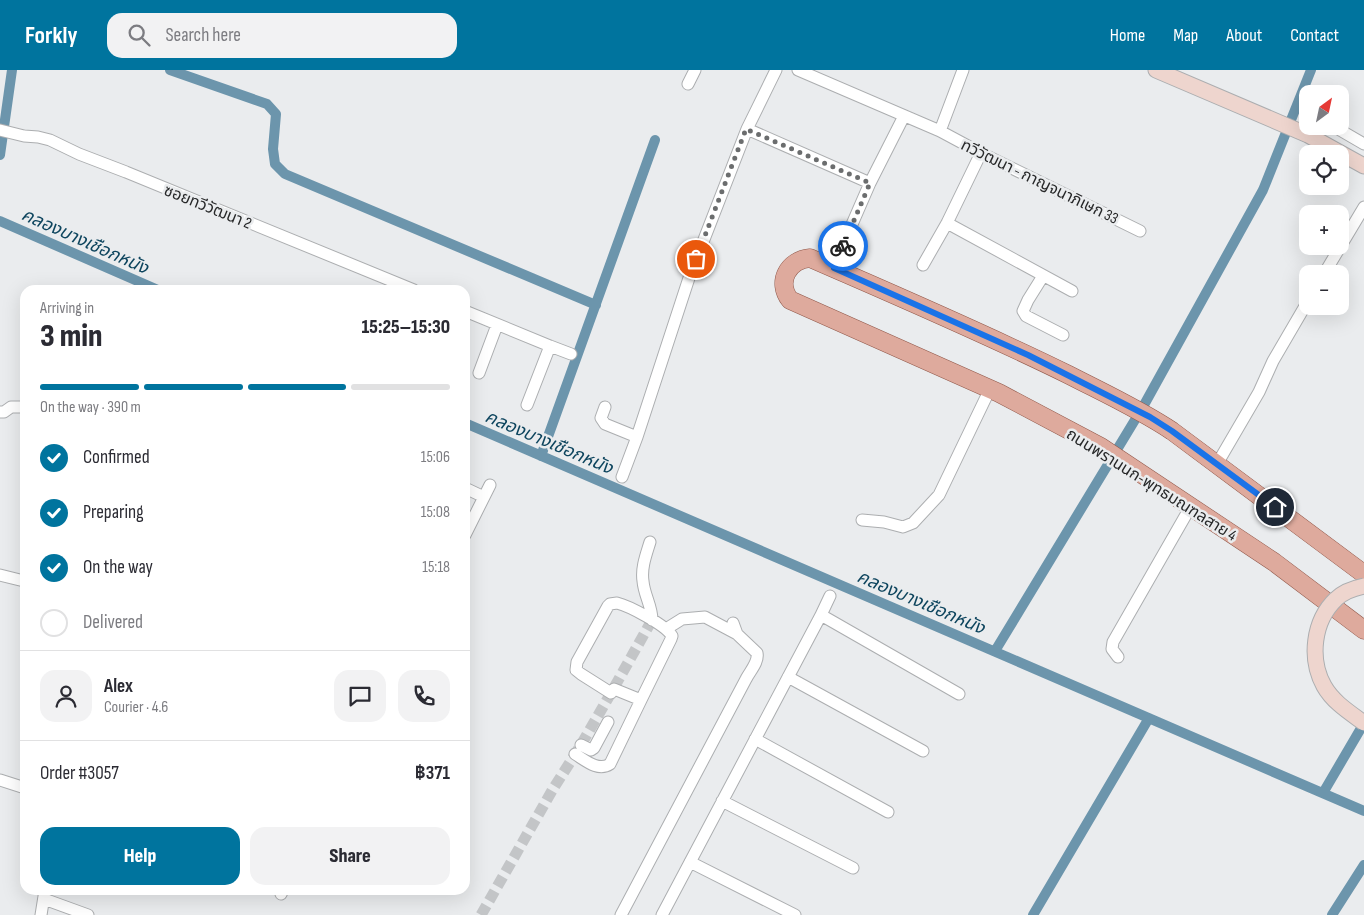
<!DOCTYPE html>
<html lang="en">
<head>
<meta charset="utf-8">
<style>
  :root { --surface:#fff; --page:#f2f2f3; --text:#2b2b33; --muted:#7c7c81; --line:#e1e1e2; --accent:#00749e }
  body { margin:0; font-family:"Sofia Sans Condensed","Noto Sans Thai",sans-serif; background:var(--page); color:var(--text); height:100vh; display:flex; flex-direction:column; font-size:19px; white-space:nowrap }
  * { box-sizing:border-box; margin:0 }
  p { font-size:16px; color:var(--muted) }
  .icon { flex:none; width:28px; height:28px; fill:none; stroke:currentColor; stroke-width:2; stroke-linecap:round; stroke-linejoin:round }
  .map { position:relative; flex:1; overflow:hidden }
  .drawer { position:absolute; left:20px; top:215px; width:450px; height:610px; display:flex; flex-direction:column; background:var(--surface); border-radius:15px; box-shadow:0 5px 20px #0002 }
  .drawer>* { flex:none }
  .needle { width:32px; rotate:33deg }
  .controls { position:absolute; left:1299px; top:15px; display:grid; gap:10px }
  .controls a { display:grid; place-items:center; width:50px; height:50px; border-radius:10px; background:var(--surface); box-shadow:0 5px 20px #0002; font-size:25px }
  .pin { position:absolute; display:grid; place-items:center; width:42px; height:42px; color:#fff; margin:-21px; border:2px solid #fff; border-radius:50%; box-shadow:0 1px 5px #0007 }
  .courier { position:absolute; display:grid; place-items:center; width:50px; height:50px; margin:-25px; border:4px solid #1a73e8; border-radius:50%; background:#fff; color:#222; box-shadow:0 1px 6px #0007 }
  .summary em { font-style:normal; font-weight:800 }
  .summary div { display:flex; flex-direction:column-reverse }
  .summary { display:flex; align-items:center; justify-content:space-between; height:85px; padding:0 20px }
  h1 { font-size:32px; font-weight:800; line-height:38px }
  .bar { display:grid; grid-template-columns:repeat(4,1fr); gap:8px 5px; align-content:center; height:60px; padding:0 20px }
  .bar i { height:6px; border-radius:4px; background:var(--line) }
  .bar .active { background:var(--accent) }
  .bar p { grid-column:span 4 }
  .line { display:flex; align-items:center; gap:12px; padding:0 20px; border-top:1px solid var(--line) }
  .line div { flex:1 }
  .round { display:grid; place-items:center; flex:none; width:52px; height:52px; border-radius:15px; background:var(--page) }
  ol { padding:0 20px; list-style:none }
  li { display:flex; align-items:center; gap:15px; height:55px }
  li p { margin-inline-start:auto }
  li .icon { padding:5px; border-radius:50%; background:var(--accent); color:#fff; stroke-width:4 }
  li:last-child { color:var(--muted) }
  li i { width:28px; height:28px; border:2px solid var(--line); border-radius:50% }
  .button { display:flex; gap:10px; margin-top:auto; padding:10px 20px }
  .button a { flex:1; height:58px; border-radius:15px; background:var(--accent); color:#fff; font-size:20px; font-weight:800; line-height:58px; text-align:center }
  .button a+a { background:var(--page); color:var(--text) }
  header { display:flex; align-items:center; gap:30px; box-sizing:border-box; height:70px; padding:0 25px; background:var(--accent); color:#fff }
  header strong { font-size:24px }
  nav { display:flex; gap:28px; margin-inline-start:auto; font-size:18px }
  .search { width:350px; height:45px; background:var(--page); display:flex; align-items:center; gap:12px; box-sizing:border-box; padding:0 18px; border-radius:15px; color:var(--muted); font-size:19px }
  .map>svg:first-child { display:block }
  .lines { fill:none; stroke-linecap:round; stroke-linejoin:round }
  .canal { stroke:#6c95ac; stroke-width:10 }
  .street-tunnel { stroke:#c3c5c7; stroke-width:11; stroke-dasharray:11 5.5; stroke-linecap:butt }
  .street-casing { stroke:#acaeb0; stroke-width:13 }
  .secondary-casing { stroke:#acaeb0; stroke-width:17 }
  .primary-casing { stroke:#90584a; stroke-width:19 }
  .street { stroke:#fff; stroke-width:11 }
  .secondary { stroke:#eed5ce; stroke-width:15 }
  .primary { stroke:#deaa9d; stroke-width:18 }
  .secondary-bridge-casing { stroke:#acaeb0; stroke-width:17; stroke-linecap:butt }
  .secondary-bridge { stroke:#eed5ce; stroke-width:15 }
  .done { stroke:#6b6d6e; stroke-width:5; stroke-dasharray:0 9 }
  .route { stroke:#1a73e8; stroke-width:6 }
  .labels { text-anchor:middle; stroke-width:5; stroke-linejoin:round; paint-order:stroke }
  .street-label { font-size:16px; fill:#272829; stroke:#eaecee }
  .water-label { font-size:18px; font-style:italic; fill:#0e455e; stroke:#eaecee }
</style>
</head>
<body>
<header>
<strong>Forkly</strong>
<div class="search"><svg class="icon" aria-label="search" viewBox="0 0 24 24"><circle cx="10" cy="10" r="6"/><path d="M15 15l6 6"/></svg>Search here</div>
<nav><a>Home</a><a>Map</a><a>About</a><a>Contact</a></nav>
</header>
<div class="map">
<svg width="1364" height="845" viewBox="0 0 1364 845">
  <rect width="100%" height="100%" fill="#eaecee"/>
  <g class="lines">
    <path class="canal" d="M170 0 267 34 276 44 273 79 275 94 285 104 596 235
      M0 85 12 0
      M0 151 158 220
      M465 353 1364 741
      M541 386 655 70
      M995 581 1144 335 1263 120 1311 0
      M1323 723 1364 653
      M1033 845 1149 648
      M1332 845 1364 795"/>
    <path class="street-tunnel" d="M481 845 553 719 581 675 611 623 652 550"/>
    <g class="street-casing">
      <path id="street" d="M798 0 940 61 981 83 1140 161
        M688 14 695 0
        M1333 56 1364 74
        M747 59 870 113
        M0 60 24 66 38 67 50 70 79 84 126 102 414 220
        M940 61 963 0
        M947 153 1072 221
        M923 195 947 153 981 83
        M833 198 870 113 904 46
        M1324 204 1364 137
        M1043 206 1028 230 1023 241 1026 246 1063 265
        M465 241 550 276 571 284
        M479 303 497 255
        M527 335 550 276
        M605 337 601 348 605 354 637 367
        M0 342H4L11 337H25
        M1217 394 1259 322 1273 291 1308 231
        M622 407 637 367 689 208 747 59 776 0
        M465 418 484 427
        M862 450 884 452 903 457 913 453 939 425 990 319
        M465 465 490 415
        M650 472C646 485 641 498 643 511 644 525 652 536 652 550
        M0 505 24 511 25 509
        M821 545 830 526
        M666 559 682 549 705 547 737 564
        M1118 587 1112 579 1113 572 1191 436
        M788 607 923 681
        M611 623 581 604 576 600 577 592 608 536 610 534 617 533C629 536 666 555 672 566L671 569 641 630 614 619
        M755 669 888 742
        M581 675 591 680 594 678 608 652
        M575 684C585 690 598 702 610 694L641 630
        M0 710 25 718
        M722 731 853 798
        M690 792 795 845
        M281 824 283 820
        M44 829 88 845
        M41 845 45 820
        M621 845 746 609C750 601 759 592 757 583L737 564 733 553
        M662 845 821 545 959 624"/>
    </g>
    <g class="secondary-casing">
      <path id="secondary" d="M1156 0 1308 65 1364 96"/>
    </g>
    <g class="primary-casing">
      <path id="primary" d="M1364 504 1172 361C1139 339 1104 323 1069 305 984 263 897 226 810 188 788 190 776 212 790 230L999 323 1101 377 1274 492 1364 560"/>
    </g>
    <use href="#street" class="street"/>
    <use href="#secondary" class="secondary"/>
    <use href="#primary" class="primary"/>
    <g class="secondary-bridge-casing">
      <path id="secondary-bridge" d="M1364 516C1354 518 1343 522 1336 529 1313 551 1309 589 1324 616 1333 632 1349 642 1364 653"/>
    </g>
    <use href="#secondary-bridge" class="secondary-bridge"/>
  </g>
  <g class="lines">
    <path class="done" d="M696 189 746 59 870 113 843 176"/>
    <path class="route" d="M843 176 834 198 1028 285 1150 347 1172 361 1275 437"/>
  </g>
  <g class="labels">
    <g class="street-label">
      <text transform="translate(1040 111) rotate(26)" y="6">ทวีวัฒนา - กาญจนาภิเษก 33</text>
      <text transform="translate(208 136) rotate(22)" y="6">ซอยทวีวัฒนา 2</text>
      <text transform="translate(1152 414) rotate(32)" y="6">ถนนพรานนก-พุทธมณฑลสาย 4</text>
    </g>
    <g class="water-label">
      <text transform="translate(85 171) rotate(24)" y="6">คลองบางเชือกหนัง</text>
      <text transform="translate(549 372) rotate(23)" y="6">คลองบางเชือกหนัง</text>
      <text transform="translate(921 532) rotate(23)" y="6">คลองบางเชือกหนัง</text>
    </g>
  </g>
</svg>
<div class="controls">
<a><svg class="needle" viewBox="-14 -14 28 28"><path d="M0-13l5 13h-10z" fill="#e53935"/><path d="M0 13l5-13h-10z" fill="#7c7c81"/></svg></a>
<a><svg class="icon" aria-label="locate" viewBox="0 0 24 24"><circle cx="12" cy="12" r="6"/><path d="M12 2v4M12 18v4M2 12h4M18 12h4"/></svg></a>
<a>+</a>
<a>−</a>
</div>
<div class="pin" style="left:696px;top:189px;background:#ea580c"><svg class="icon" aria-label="bag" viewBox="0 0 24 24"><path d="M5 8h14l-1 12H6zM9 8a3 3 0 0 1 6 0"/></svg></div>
<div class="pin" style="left:1275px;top:437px;background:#1f2937"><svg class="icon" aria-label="home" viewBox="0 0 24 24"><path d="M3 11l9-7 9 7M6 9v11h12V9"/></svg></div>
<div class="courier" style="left:843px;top:176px"><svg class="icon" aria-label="bike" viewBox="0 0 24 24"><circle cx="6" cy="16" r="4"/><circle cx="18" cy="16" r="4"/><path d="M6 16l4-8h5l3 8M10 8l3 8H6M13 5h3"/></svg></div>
<section class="drawer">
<div class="summary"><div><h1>3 min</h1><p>Arriving in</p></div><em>15:25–15:30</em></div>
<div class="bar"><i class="active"></i><i class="active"></i><i class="active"></i><i></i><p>On the way · 390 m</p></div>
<ol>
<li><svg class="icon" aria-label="check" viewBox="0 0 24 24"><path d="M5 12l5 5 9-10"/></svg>Confirmed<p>15:06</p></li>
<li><svg class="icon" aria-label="check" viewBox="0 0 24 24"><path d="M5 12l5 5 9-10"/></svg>Preparing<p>15:08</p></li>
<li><svg class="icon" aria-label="check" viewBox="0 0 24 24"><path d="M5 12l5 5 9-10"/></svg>On the way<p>15:18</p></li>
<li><i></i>Delivered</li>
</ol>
<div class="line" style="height:90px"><a class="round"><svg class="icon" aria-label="person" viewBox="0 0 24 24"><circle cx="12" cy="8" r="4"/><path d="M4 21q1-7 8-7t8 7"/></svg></a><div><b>Alex</b><p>Courier · 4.6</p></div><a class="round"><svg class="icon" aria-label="chat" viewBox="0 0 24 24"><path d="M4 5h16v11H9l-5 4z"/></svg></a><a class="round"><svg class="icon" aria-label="phone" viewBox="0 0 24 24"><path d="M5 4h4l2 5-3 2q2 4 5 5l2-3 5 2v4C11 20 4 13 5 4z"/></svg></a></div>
<div class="line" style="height:65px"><div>Order #3057</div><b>฿371</b></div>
<div class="button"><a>Help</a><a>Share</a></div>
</section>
</div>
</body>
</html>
